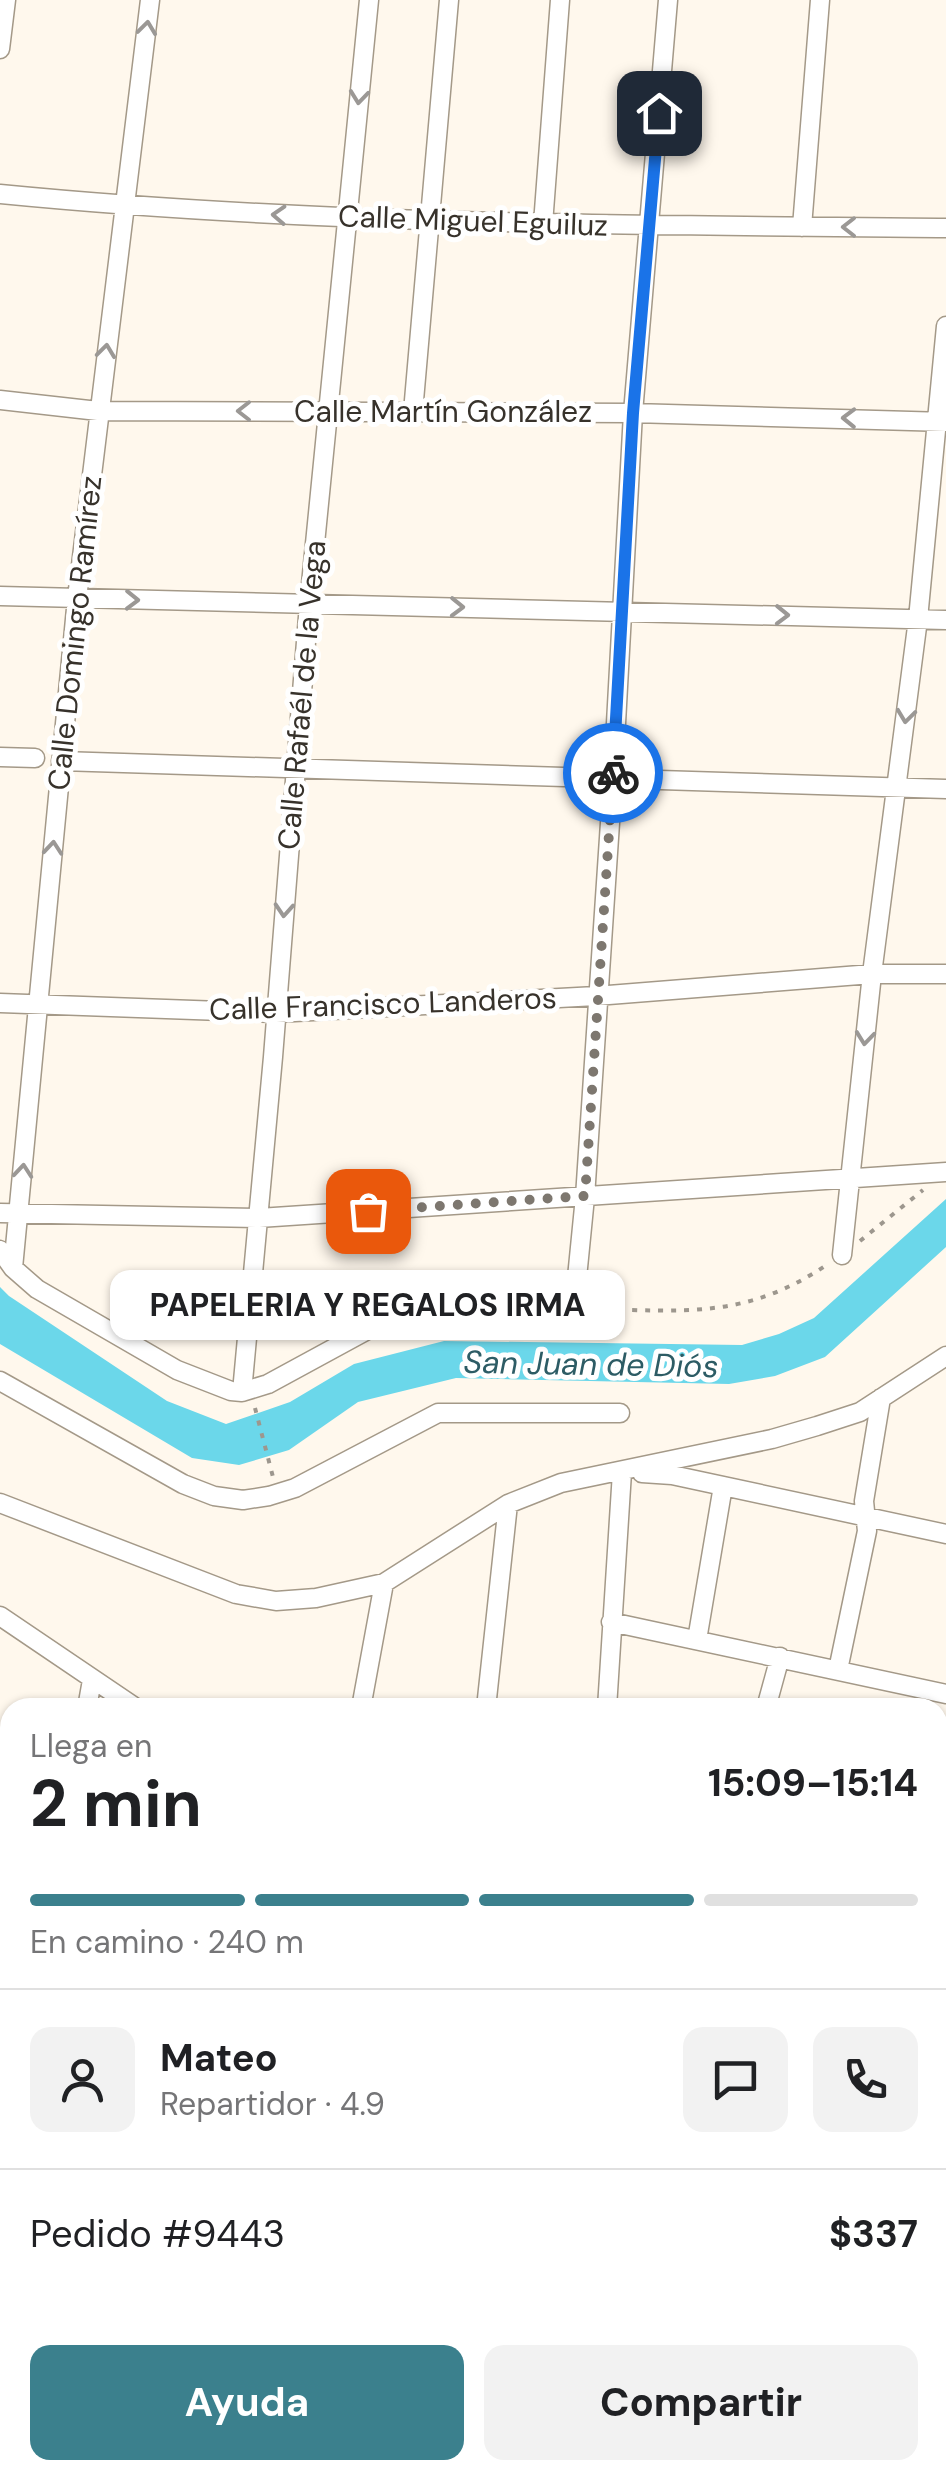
<!DOCTYPE html>
<html lang="es">
<head>
<meta charset="utf-8">
<style>
  :root { --surface:#fff; --page:#f2f2f2; --text:#202124; --muted:#757577; --line:#e0e0e0; --accent:#3b808d }
  body { margin:0; font-family:"DM Sans",sans-serif; background:var(--page); color:var(--text); height:100vh; display:flex; flex-direction:column; font-size:38px; white-space:nowrap }
  * { box-sizing:border-box; margin:0 }
  p { font-size:32px; color:var(--muted) }
  .icon { flex:none; width:55px; height:55px; fill:none; stroke:currentColor; stroke-width:2; stroke-linecap:round; stroke-linejoin:round }
  .map { position:relative; flex:1; overflow:hidden }
  .drawer { position:absolute; left:0px; top:1698px; width:948px; height:782px; display:flex; flex-direction:column; background:var(--surface); border-radius:30px 30px 0 0; box-shadow:0 2px 8px #0004 }
  .drawer>* { flex:none }
  .pin { position:absolute; display:grid; place-items:center; width:85px; height:85px; color:#fff; margin:-42px; border-radius:20px; box-shadow:0 5px 15px #0006 }
  .courier { position:absolute; display:grid; place-items:center; width:100px; height:100px; margin:-50px; border:8px solid #1a73e8; border-radius:50%; background:#fff; color:#222; box-shadow:0 2px 12px #0007 }
  .bubble { position:absolute; height:70px; border-radius:20px; background:var(--surface); box-shadow:0 2px 8px #0004; font-size:32px; font-weight:700; line-height:70px; text-align:center }
  .headline em { font-style:normal; font-weight:700 }
  .headline div { display:flex; flex-direction:column-reverse }
  .headline { display:flex; align-items:center; justify-content:space-between; height:170px; padding:0 30px }
  h1 { font-size:65px; font-weight:700; line-height:75px }
  .bar { display:grid; grid-template-columns:repeat(4,1fr); gap:15px 10px; align-content:center; height:120px; padding:0 30px }
  .bar i { height:12px; border-radius:8px; background:var(--line) }
  .bar .selected { background:var(--accent) }
  .bar p { grid-column:span 4 }
  .line { display:flex; align-items:center; gap:25px; padding:0 30px; border-top:2px solid var(--line) }
  .line div { flex:1 }
  .round { display:grid; place-items:center; flex:none; width:105px; height:105px; border-radius:20px; background:var(--page) }
  .primary-button { display:flex; gap:20px; margin-top:auto; padding:20px 30px }
  .primary-button a { flex:1; height:115px; border-radius:20px; background:var(--accent); color:#fff; font-size:40px; font-weight:700; line-height:115px; text-align:center }
  .primary-button a+a { background:var(--page); color:var(--text) }
  .map>svg:first-child { display:block }
  .water { fill:#6bd7ea }
  .lines { fill:none; stroke-linecap:round; stroke-linejoin:round }
  .street-casing { stroke:#a49988; stroke-width:21 }
  .secondary-casing { stroke:#a49988; stroke-width:26 }
  .path { stroke:#9d978e; stroke-width:4; stroke-dasharray:5 8; stroke-linecap:butt }
  .street { stroke:#fff; stroke-width:18 }
  .secondary { stroke:#fff; stroke-width:22 }
  .oneway { stroke:#9b9895 }
  .done { stroke:#7d776f; stroke-width:10; stroke-dasharray:0 18 }
  .route { stroke:#1a73e8; stroke-width:12 }
  .labels { text-anchor:middle; stroke-width:10; stroke-linejoin:round; paint-order:stroke }
  .street-label { font-size:30px; fill:#37322b; stroke:#fff }
  .water-label { font-size:32px; font-style:italic; fill:#2d5c65; stroke:#fff }
</style>
</head>
<body>
<div class="map">
<svg width="946" height="2479" viewBox="0 0 946 2479">
  <rect width="100%" height="100%" fill="#fff8ed"/>
  <path class="water" d="M946 1199V1247L825 1357 775 1376 729 1384 456 1378 358 1402 289 1450 239 1465 192 1458 0 1344V1287L9 1296 167 1401 226 1424 290 1402 354 1364 444 1341 742 1345 779 1334 814 1318Z"/>
  <g class="lines">
    <g class="street-casing">
      <path id="street" d="M0 49 6 0
        M0 194C315 225 630 225 946 228
        M543 224 560 0
        M802 227 820 0
        M0 400 98 411 633 413 946 422
        M413 412 449 0
        M0 596 946 620
        M0 757 35 758
        M61 761 946 789
        M0 1003 276 1013 596 996 872 974H946
        M0 1213 259 1218 946 1172
        M0 1250 13 1268 37 1289 177 1370 231 1391 242 1392 268 1384 406 1309 461 1305 574 1308 585 1197 613 778 633 413 668 0
        M842 1255 872 974 918 619 946 326
        M13 1268 77 598 150 0
        M0 1381 183 1484 214 1496 243 1500 269 1496 295 1488 438 1413H620
        M242 1392 273 1057 309 604 369 0
        M642 1473 672 1475 946 1534
        M0 1503 236 1594 276 1601 316 1598 384 1583 508 1504 561 1483 772 1439 817 1426 860 1412 946 1356
        M0 1616 136 1708
        M611 1622 946 1694
        M697 1640 723 1486
        M838 1670 867 1531 864 1501 881 1398
        M87 1708 92 1680
        M361 1708 384 1583
        M486 1708 508 1504
        M607 1708 622 1472
        M766 1708 780 1657
        M938 1851 946 1853
        M938 1910 946 1880
        M938 1959 946 1961
        M938 2062 946 2064
        M938 2166 946 2168
        M0 2180 10 2126
        M86 2479 88 2470
        M218 2479 219 2470
        M350 2479 352 2470
        M486 2479 488 2470
        M625 2479 627 2470
        M782 2479 784 2470
        M912 2479 914 2470"/>
    </g>
    <g class="secondary-casing">
      <path id="secondary" d="M0 2021 10 2025
        M0 2045 10 2050
        M938 2365 946 2368
        M938 2391 946 2394"/>
    </g>
    <path class="path" d="M860 1241 923 1190
      M593 1309C685 1311 747 1319 828 1264
      M255 1408 273 1477"/>
    <use href="#street" class="street"/>
    <use href="#secondary" class="secondary"/>
  </g>
  <defs><path id="oneway-chevron" d="M-2-3.5L2.5 0L-2 3.5" fill="none" stroke-width="1.6" stroke-linecap="round" stroke-linejoin="round" transform="scale(2.5)"/></defs>
  <g class="oneway">
    <use href="#oneway-chevron" transform="translate(147 28) rotate(-83)"/>
    <use href="#oneway-chevron" transform="translate(359 97) rotate(96)"/>
    <use href="#oneway-chevron" transform="translate(279 215) rotate(-177)"/>
    <use href="#oneway-chevron" transform="translate(849 227) rotate(-180)"/>
    <use href="#oneway-chevron" transform="translate(106 351) rotate(-83)"/>
    <use href="#oneway-chevron" transform="translate(244 411) rotate(-180)"/>
    <use href="#oneway-chevron" transform="translate(849 418) rotate(-179)"/>
    <use href="#oneway-chevron" transform="translate(132 600) rotate(1)"/>
    <use href="#oneway-chevron" transform="translate(457 607) rotate(1)"/>
    <use href="#oneway-chevron" transform="translate(782 615) rotate(1)"/>
    <use href="#oneway-chevron" transform="translate(906 716) rotate(97)"/>
    <use href="#oneway-chevron" transform="translate(53 848) rotate(-85)"/>
    <use href="#oneway-chevron" transform="translate(284 910) rotate(94)"/>
    <use href="#oneway-chevron" transform="translate(865 1038) rotate(96)"/>
    <use href="#oneway-chevron" transform="translate(23 1171) rotate(-85)"/>
  </g>
  <g class="lines">
    <path class="done" d="M368 1211 585 1196 613 773"/>
    <path class="route" d="M613 773 633 413 659 113"/>
  </g>
  <g class="labels">
    <g class="street-label">
      <text transform="translate(473 221) rotate(2)" y="10">Calle Miguel Eguiluz</text>
      <text x="443" y="422">Calle Martín González</text>
      <text transform="translate(75 633) rotate(-84)" y="10">Calle Domingo Ramírez</text>
      <text transform="translate(302 695) rotate(-85)" y="10">Calle Rafaél de la Vega</text>
      <text transform="translate(383 1004) rotate(-2)" y="10">Calle Francisco Landeros</text>
    </g>
    <g class="water-label">
      <text transform="translate(591 1364) rotate(1)" y="11">San Juan de Diós</text>
    </g>
  </g>
</svg>
<div class="pin" style="left:368px;top:1211px;background:#ea580c"><svg class="icon" aria-label="bag" viewBox="0 0 24 24"><path d="M5 8h14l-1 12H6zM9 8a3 3 0 0 1 6 0"/></svg></div>
<div class="pin" style="left:659px;top:113px;background:#1f2937"><svg class="icon" aria-label="home" viewBox="0 0 24 24"><path d="M3 11l9-7 9 7M6 9v11h12V9"/></svg></div>
<div class="courier" style="left:613px;top:773px"><svg class="icon" aria-label="bike" viewBox="0 0 24 24"><circle cx="6" cy="16" r="4"/><circle cx="18" cy="16" r="4"/><path d="M6 16l4-8h5l3 8M10 8l3 8H6M13 5h3"/></svg></div>
<div class="bubble" style="left:110px;top:1270px;width:515px">PAPELERIA Y REGALOS IRMA</div>
<section class="drawer">
<div class="headline"><div><h1>2 min</h1><p>Llega en</p></div><em>15:09–15:14</em></div>
<div class="bar"><i class="selected"></i><i class="selected"></i><i class="selected"></i><i></i><p>En camino · 240 m</p></div>
<div class="line" style="height:180px"><a class="round"><svg class="icon" aria-label="person" viewBox="0 0 24 24"><circle cx="12" cy="8" r="4"/><path d="M4 21q1-7 8-7t8 7"/></svg></a><div><b>Mateo</b><p>Repartidor · 4.9</p></div><a class="round"><svg class="icon" aria-label="chat" viewBox="0 0 24 24"><path d="M4 5h16v11H9l-5 4z"/></svg></a><a class="round"><svg class="icon" aria-label="phone" viewBox="0 0 24 24"><path d="M5 4h4l2 5-3 2q2 4 5 5l2-3 5 2v4C11 20 4 13 5 4z"/></svg></a></div>
<div class="line" style="height:130px"><div>Pedido #9443</div><b>$337</b></div>
<div class="primary-button"><a>Ayuda</a><a>Compartir</a></div>
</section>
</div>
</body>
</html>
